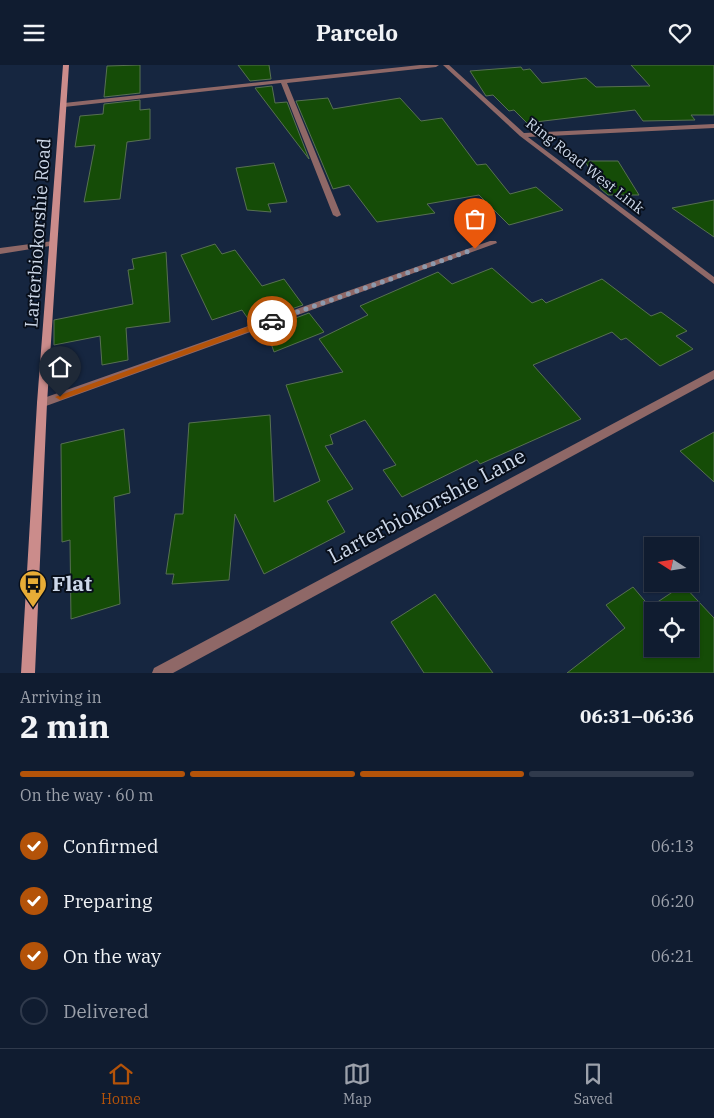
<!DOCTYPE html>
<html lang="en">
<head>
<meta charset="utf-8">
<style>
  :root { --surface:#101c30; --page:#192538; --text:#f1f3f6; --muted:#9ca1ab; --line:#303a4c; --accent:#b45309 }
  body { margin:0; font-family:"IBM Plex Serif",serif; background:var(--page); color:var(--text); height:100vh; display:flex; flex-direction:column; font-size:19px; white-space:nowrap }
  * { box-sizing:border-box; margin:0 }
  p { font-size:16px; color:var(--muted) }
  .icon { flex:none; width:28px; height:28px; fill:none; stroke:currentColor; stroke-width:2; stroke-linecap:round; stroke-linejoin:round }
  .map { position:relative; height:608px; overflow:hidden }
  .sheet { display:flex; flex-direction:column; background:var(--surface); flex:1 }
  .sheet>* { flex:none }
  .needle { width:32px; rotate:282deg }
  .fabs { position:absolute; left:644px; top:472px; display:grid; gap:10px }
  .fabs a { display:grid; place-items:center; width:55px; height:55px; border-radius:0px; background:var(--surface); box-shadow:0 1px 4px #0004,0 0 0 1px var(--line); font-size:25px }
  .pin { position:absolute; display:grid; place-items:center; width:42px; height:42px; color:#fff; margin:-51px -21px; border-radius:50% 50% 50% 0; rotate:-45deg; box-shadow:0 0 5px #0007 }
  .pin .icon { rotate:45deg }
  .courier { position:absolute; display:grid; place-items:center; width:50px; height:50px; margin:-25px; border:4px solid #b45309; border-radius:50%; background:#fff; color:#222; box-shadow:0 1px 6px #0007 }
  .overview em { font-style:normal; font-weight:700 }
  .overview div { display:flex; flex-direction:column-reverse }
  .overview { display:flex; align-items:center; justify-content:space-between; height:85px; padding:0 20px }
  h1 { font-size:32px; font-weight:700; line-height:38px }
  .bar { display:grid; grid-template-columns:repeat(4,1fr); gap:8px 5px; align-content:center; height:60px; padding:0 20px }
  .bar i { height:6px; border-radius:4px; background:var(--line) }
  .bar .active { background:var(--accent) }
  .bar p { grid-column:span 4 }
  ol { padding:0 20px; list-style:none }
  li { display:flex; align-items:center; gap:15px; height:55px }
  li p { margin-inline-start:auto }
  li .icon { padding:5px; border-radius:50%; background:var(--accent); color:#fff; stroke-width:4 }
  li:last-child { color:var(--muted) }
  li i { width:28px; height:28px; border:2px solid var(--line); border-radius:50% }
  header { display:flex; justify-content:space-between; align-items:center; height:65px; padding:0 20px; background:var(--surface); font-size:22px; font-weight:700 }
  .tabs { display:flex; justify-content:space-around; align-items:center; height:70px; border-top:1px solid var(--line); background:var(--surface); font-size:14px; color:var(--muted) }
  .tabs a { display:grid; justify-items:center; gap:2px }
  .tabs .active { color:var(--accent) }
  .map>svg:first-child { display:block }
  .building { fill:#154c07; stroke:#577052; fill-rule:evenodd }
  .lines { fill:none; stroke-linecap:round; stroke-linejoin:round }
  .street { fill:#8f6867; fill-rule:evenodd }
  .secondary { fill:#cb8c8b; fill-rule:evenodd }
  .route { fill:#b45309 }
  .done { stroke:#8d9aae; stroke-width:5; stroke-dasharray:0 9 }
  .labels { text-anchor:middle; stroke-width:4; stroke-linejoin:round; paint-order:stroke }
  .far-street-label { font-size:15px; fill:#cdd8e9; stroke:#080f1b }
  .street-label { font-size:18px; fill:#cdd8e9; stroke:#080f1b }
  .near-street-label { font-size:21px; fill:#cdd8e9; stroke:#080f1b }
  .near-poi-label { font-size:21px; font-weight:bold; fill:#cdd8e9; stroke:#080f1b; text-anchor:start }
</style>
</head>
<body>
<header><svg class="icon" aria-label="menu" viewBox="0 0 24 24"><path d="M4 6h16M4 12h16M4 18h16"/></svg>Parcelo<svg class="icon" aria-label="heart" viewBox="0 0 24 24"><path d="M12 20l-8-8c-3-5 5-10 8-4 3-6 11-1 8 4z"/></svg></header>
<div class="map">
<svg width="714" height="608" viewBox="0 0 714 608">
  <rect width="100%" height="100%" fill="#162640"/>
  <path class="building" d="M140 0V28L104 32 107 1Z
    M238 0H269L271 14 250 16Z
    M631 0H714V50H691L695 55 643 56 635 45 527 58 514 45 509 46 493 30 486 31 470 6 521 2 523 5 530 4 542 18 586 13 596 22 650 21Z
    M272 21 275 38 287 37 309 94 255 23Z
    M328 33 333 44 400 33 421 56 442 53 477 100 486 99 510 129 536 122 563 145 509 160 479 130 427 139 435 148 377 157 349 120 333 124 296 36Z
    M140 35V45L150 44V74L127 77 120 134 84 137 95 80 75 82 80 51 103 49 104 39Z
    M585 96H618L639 130H608L601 124Z
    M274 98 287 137 268 139 271 147 247 145 236 103Z
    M714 135V172L672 143Z
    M215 179 222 189 235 185 262 221 284 214 303 240 251 258 242 245 212 255 181 190Z
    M166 187 170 257 126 263 128 295 102 300 100 271 54 280V255L133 239 128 205 134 204 132 194Z
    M492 203 532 238 542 234 546 238 602 214 651 251 661 247 687 266 676 271 693 284 660 301 626 273 621 275 612 267 533 300 581 354 480 399 477 395 402 432 383 405 396 400 365 355 330 370 333 379 325 381 353 424 327 436 345 467 264 509 235 449 229 515 172 519 174 509H166L175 449H183L189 358 270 350 274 437 320 416 286 320 343 307 319 274 368 250 360 241 438 207 452 219Z
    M309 248 324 267 274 287 266 264Z
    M124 364 130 428 114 432 120 539 71 554 70 475 62 477 61 379Z
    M714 367V417L680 386Z
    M683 520 714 553V608H567L625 563 606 540 633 522 650 542ZM652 546H690V584H652Z
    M435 529 493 608H424L391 557Z"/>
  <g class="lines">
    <path class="street" d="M420 0H439L436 2 287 18 341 150 337 152 333 150 281 18 64 42 61 40 64 38Z
      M443 0H449L524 68 714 59V63L528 72 714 212V219L520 71Z
      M53 176 57 178 56 180 0 189V183Z
      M490 176H496L497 178 46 341H38L37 338 38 335Z
      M714 305V314L173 608H152L154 603Z"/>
    <path class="secondary" d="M63 0H69L47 338 35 608H21L37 338Z"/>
  </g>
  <path class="route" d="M272 253 275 254V257L63 334 60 335 55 332Z"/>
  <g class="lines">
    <path class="done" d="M272 256 475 184"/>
  </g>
  <defs>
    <g id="bus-pin" transform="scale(1.4375)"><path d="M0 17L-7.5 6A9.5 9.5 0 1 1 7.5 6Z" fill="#e7ac36" stroke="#080f1b"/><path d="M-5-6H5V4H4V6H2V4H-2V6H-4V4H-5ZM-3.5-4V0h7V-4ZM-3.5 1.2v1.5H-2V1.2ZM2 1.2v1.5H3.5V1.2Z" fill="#111"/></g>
  </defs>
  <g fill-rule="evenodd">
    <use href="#bus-pin" x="33" y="519"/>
  </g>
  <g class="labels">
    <g class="far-street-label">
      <text transform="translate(585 101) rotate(38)" y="5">Ring Road West Link</text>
    </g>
    <g class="street-label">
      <text transform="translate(38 168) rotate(-86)" y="6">Larterbiokorshie Road</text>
    </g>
    <g class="near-street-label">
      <text transform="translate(427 441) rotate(-28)" y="7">Larterbiokorshie Lane</text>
    </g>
    <g class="near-poi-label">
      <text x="52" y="526">Flat</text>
    </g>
  </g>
</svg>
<div class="fabs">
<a><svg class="needle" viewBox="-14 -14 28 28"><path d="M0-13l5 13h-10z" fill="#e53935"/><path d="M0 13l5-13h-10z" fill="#9ca1ab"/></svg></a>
<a><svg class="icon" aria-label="locate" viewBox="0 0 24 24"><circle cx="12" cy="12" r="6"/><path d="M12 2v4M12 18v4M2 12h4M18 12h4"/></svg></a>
</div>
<div class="pin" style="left:475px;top:184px;background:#ea580c"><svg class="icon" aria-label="bag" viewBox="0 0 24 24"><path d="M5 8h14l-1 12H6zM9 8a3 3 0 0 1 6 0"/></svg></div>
<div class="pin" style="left:60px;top:332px;background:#1f2937"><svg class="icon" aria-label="home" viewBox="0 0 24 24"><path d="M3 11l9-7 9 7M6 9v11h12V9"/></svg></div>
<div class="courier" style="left:272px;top:256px"><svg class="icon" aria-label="car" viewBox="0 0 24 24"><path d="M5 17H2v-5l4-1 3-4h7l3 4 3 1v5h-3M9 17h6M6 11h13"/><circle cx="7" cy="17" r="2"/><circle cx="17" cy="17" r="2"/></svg></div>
</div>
<section class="sheet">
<div class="overview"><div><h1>2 min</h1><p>Arriving in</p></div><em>06:31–06:36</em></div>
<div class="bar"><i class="active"></i><i class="active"></i><i class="active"></i><i></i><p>On the way · 60 m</p></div>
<ol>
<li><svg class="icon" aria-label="check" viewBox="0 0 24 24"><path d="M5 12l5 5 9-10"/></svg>Confirmed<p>06:13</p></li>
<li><svg class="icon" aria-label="check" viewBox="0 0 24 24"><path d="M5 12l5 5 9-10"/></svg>Preparing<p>06:20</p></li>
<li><svg class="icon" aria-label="check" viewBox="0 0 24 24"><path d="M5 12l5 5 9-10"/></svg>On the way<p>06:21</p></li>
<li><i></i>Delivered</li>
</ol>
</section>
<nav class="tabs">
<a class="active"><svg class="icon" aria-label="home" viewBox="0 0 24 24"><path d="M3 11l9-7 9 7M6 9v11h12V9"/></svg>Home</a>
<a><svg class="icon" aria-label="map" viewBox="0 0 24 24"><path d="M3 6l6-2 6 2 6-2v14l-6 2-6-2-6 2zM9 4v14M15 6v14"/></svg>Map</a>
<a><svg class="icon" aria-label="saved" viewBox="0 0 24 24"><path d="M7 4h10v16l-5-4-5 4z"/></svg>Saved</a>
</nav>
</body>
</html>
